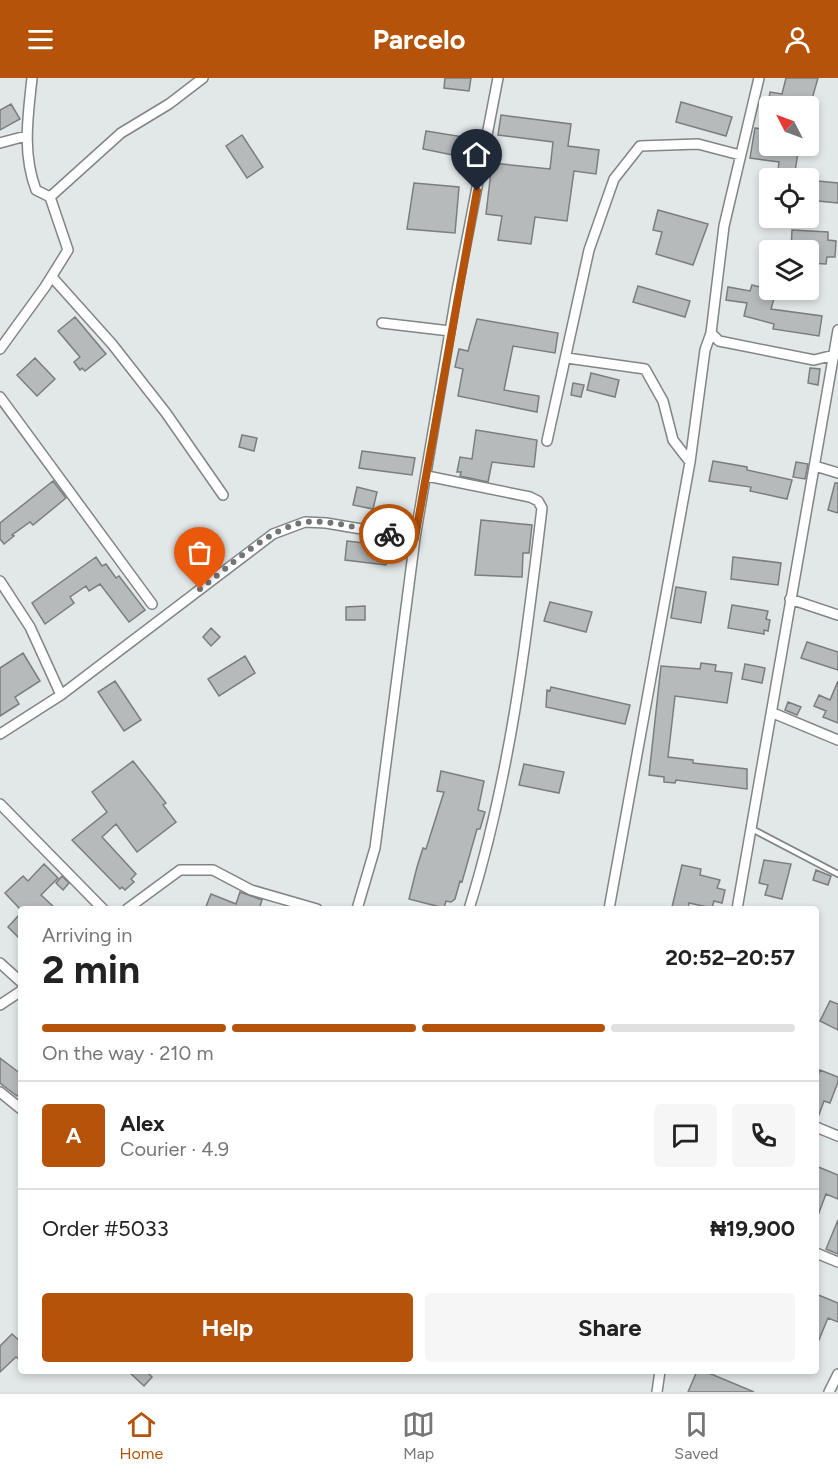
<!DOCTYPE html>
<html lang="en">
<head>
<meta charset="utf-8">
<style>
  :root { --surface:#fff; --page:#f6f6f6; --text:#222; --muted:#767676; --line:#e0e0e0; --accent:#b45309 }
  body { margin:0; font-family:Figtree,sans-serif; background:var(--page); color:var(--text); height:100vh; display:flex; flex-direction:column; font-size:22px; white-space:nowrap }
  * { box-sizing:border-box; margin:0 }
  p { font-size:20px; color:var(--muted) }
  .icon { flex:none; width:33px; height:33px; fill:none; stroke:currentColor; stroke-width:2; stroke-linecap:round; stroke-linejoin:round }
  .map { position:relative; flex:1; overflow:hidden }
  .sheet { position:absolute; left:18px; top:828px; width:801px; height:468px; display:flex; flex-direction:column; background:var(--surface); border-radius:6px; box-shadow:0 3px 9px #0003 }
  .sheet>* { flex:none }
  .needle { width:39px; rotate:312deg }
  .buttons { position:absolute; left:759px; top:18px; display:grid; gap:12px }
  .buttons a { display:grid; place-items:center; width:60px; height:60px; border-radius:6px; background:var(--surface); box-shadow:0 3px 9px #0003; font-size:30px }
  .pin { position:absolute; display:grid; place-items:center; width:51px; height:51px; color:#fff; margin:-62px -26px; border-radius:50% 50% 50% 0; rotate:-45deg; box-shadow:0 0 6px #0007 }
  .pin .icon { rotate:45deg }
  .courier { position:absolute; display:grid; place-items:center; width:60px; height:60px; margin:-30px; border:4px solid #b45309; border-radius:50%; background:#fff; color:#222; box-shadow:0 2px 8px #0007 }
  .headline em { font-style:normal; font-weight:700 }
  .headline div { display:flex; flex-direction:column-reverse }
  .headline { display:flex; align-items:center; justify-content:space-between; height:102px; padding:0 24px }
  h1 { font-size:39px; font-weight:700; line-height:45px }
  .bar { display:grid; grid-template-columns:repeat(4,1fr); gap:9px 6px; align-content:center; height:72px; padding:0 24px }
  .bar i { height:8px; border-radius:4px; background:var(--line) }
  .bar .selected { background:var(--accent) }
  .bar p { grid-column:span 4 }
  .line { display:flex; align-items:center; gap:15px; padding:0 24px; border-top:2px solid var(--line) }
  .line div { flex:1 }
  .round { display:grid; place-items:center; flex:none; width:63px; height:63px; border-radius:6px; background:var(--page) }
  .button { display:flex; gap:12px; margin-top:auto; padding:12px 24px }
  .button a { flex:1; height:69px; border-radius:6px; background:var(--accent); color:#fff; font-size:24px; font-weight:700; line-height:69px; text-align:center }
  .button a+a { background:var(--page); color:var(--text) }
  header { display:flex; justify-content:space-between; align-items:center; height:78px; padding:0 24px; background:var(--accent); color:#fff; font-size:27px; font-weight:700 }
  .tabs { display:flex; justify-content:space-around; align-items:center; height:84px; border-top:2px solid var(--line); background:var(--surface); font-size:16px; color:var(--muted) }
  .tabs a { display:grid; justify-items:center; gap:3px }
  .tabs .selected { color:var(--accent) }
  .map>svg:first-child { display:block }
  .building { fill:#b6babb; stroke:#7a7e7f; stroke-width:1.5 }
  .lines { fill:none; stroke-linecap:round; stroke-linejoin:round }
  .service-casing { stroke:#818586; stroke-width:8 }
  .minor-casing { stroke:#818586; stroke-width:12 }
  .service { stroke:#fff; stroke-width:4.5 }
  .minor { stroke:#fff; stroke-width:9 }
  .done { stroke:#727576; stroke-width:6; stroke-dasharray:0 10.8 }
  .route { stroke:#b45309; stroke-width:8 }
</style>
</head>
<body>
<header><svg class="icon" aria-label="menu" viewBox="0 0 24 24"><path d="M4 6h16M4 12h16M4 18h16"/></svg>Parcelo<svg class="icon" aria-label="person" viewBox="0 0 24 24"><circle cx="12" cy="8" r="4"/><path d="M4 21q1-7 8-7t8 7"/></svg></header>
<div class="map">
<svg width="838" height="1314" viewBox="0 0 838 1314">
  <rect width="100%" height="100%" fill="#e2e7e8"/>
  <path class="building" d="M445 0H471L469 13 444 10Z
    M786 0H818L810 28H768L770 14 782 16Z
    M681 24 732 39 726 58 676 44Z
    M11 26 20 41 0 52V32Z
    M501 37 571 46 568 68 599 72 596 96 574 93 567 143 535 139 531 166 498 162 502 138 486 136 492 85 550 91 553 64 498 57Z
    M755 50 770 52V68H799L794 100H777L779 84 750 80Z
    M426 53 470 60 467 72 459 71 458 78 423 71Z
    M242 57 263 89 247 100 226 68Z
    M808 102 838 105V125L808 122Z
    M414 105 459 109 455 155 407 151Z
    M658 132 708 146 693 187 656 176 662 154 653 152Z
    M792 152 828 154V162L836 163 835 179H827L826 186 808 185V172H791Z
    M752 207 776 213 771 231 822 238 819 258 773 251 774 246 744 238 747 225 726 222 728 209 750 213Z
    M638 208 690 223 685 239 633 224Z
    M75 239 106 276 85 293 82 290 80 292 74 284 80 279 58 253Z
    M477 241 558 255 555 275 513 268 504 312 539 318 537 334 458 318 463 291 455 289 459 271 468 273Z
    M35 280 55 301 37 318 17 297Z
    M810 290 820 291 818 307 808 305Z
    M591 295 619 302 615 319 587 312Z
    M573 305 584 307 581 319 571 317Z
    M476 352 537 362 534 389 492 384 488 404 460 398 461 394H457L460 379 472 381Z
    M242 357 257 360 254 373 239 369Z
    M362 373 415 380 412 397 359 390Z
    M713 383 747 389V392L792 402 787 421 750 413 751 409 709 403Z
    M796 384 808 386 805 401 793 399Z
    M53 403 66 420 33 447 30 444 12 457 14 458 4 466 0 461V445Z
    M835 405H838V435L828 432Z
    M357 409 377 414 373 431 353 427Z
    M481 442 532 447 529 475H523L522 499 475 497Z
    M347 463 390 468 389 473H394L393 483 387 482 386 487 345 482Z
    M96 479 102 488 106 486 116 500 119 498 145 532 129 544 100 506 89 513 86 508 70 519 74 525 45 546 32 525Z
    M733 479 781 485 778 507 731 501Z
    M676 509 706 514 701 545 671 540Z
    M550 524 592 534 586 554 544 543Z
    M732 527 768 533 766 541 770 542 768 553 764 552V556L728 550Z
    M365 528V542H346V529Z
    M211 550 220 559 211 568 203 559Z
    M807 564 838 574V592L801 580Z
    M23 575 40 603 15 619 19 626 0 638V590Z
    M245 578 255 595 219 618 208 601Z
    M701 585 716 587 715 593 732 595 727 625 675 618 668 679 693 682V685L747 691V711L676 702 675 705 664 704V699L649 697 661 588 700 591Z
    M745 586 765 590 762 605 742 601Z
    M115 603 141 642 124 653 98 614Z
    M838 603V645L823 639 826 633 814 628 819 617 830 622Z
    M551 609 630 627 625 646 546 629 547 612 550 613Z
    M788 624 801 629 797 637 785 632Z
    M133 683 166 725 163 727 176 744 137 774 116 746 102 759 136 796 131 801 134 804 125 812 122 809 120 811 72 762 107 734 92 714Z
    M524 686 564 694 559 715 519 707Z
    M441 693 484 703 478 732 485 734 480 751H477L462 804 460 803 455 821 451 824 446 823 444 830 409 821 417 789 423 770 426 771 444 714 437 713Z
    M764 782 791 786 782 821 765 817 768 807 759 805Z
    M44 786 58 800 41 817 56 831H20L5 815 23 798 28 803Z
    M682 787 701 791 700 797 720 802 717 810 725 812 722 825 714 823 712 830 689 825 688 831 672 829Z
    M816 792 831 798 828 807 813 802Z
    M62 798 69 805 63 812 56 805Z
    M240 814 262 822 259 831H205L211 816 236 826Z
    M21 835V862L8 849Z
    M830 923 838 926V952L820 943Z
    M0 980 21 996V1013L17 1018 0 1005Z
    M820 992 838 999V1004L830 1025 824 1023 817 1042 816 1003Z
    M816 1088 838 1097V1121L826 1116 817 1140Z
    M838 1142V1176L826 1171Z
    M816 1216 838 1225V1244L828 1240 816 1269Z
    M12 1256 21 1264V1283L16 1279 0 1294V1268Z
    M128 1293H146L152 1299 144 1308Z
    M697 1293H704L754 1314H688Z"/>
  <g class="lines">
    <g class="service-casing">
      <path id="service" d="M752 751 838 796"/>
    </g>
    <g class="minor-casing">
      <path id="minor" d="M0 65 26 58
        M50 119 121 55 169 26 203 0
        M52 199 112 266 166 335 223 417
        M382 245 450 253
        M711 255 719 263 814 282 838 276
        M0 271 45 209 68 172 50 119 36 112C22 75 28 38 32 0
        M567 280 645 291 663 323 673 362 690 384
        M0 319 152 526
        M547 363 589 172 614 101 640 68 698 66 740 77
        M815 388 838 395
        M427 398 530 419 538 423 542 430C526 565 510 700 469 831
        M0 503 30 549 61 617
        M790 521 838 537
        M773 635 838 662
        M0 656 61 617 273 456 305 444 326 445 415 460
        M0 726 103 831
        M127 831 180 792H213L251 812 317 831
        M357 831 375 770 415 460 456 218 498 0
        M609 831 690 384 705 272 711 255 724 148 759 0
        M737 831 838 252
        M0 885 21 904
        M0 927 21 913
        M0 1014 21 1031
        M816 1049 838 1058
        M816 1175 838 1184
        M657 1314 660 1293
        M829 1314 838 1296"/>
    </g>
    <use href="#service" class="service"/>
    <use href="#minor" class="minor"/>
  </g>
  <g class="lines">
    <path class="done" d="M200 511C229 489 270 449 306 444 333 441 363 453 389 456"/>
    <path class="route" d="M389 456 415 460 477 113"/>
  </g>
</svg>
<div class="buttons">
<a><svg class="needle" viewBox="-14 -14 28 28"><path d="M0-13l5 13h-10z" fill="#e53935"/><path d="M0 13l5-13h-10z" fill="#767676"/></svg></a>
<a><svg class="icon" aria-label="locate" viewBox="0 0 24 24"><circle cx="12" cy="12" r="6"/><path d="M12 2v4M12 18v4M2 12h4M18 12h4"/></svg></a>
<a><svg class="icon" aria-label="layers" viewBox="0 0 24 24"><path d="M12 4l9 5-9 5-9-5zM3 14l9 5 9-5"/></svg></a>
</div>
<div class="pin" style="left:200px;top:511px;background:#ea580c"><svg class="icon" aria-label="bag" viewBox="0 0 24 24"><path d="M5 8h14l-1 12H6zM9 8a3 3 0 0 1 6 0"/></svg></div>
<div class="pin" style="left:477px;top:113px;background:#1f2937"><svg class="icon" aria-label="home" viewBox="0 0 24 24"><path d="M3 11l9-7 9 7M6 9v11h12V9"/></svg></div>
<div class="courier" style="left:389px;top:456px"><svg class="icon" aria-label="bike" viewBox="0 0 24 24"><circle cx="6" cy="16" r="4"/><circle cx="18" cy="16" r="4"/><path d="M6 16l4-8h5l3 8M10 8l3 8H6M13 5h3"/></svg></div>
<section class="sheet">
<div class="headline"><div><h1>2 min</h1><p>Arriving in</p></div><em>20:52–20:57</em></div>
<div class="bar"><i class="selected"></i><i class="selected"></i><i class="selected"></i><i></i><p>On the way · 210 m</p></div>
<div class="line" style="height:108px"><b class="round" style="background:var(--accent);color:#fff">A</b><div><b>Alex</b><p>Courier · 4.9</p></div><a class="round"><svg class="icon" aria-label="chat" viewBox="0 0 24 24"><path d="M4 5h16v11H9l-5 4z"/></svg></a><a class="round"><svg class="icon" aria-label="phone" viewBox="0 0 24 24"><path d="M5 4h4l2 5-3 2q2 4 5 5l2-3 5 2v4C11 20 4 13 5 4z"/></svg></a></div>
<div class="line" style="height:78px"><div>Order #5033</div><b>₦19,900</b></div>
<div class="button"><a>Help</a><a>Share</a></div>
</section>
</div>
<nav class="tabs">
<a class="selected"><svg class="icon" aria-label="home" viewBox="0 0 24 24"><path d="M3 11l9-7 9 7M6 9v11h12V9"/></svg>Home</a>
<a><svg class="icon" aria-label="map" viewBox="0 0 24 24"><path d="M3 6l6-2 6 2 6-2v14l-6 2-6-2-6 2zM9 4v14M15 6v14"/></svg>Map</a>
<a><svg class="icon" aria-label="saved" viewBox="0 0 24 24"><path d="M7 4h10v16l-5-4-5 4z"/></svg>Saved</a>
</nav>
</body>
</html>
